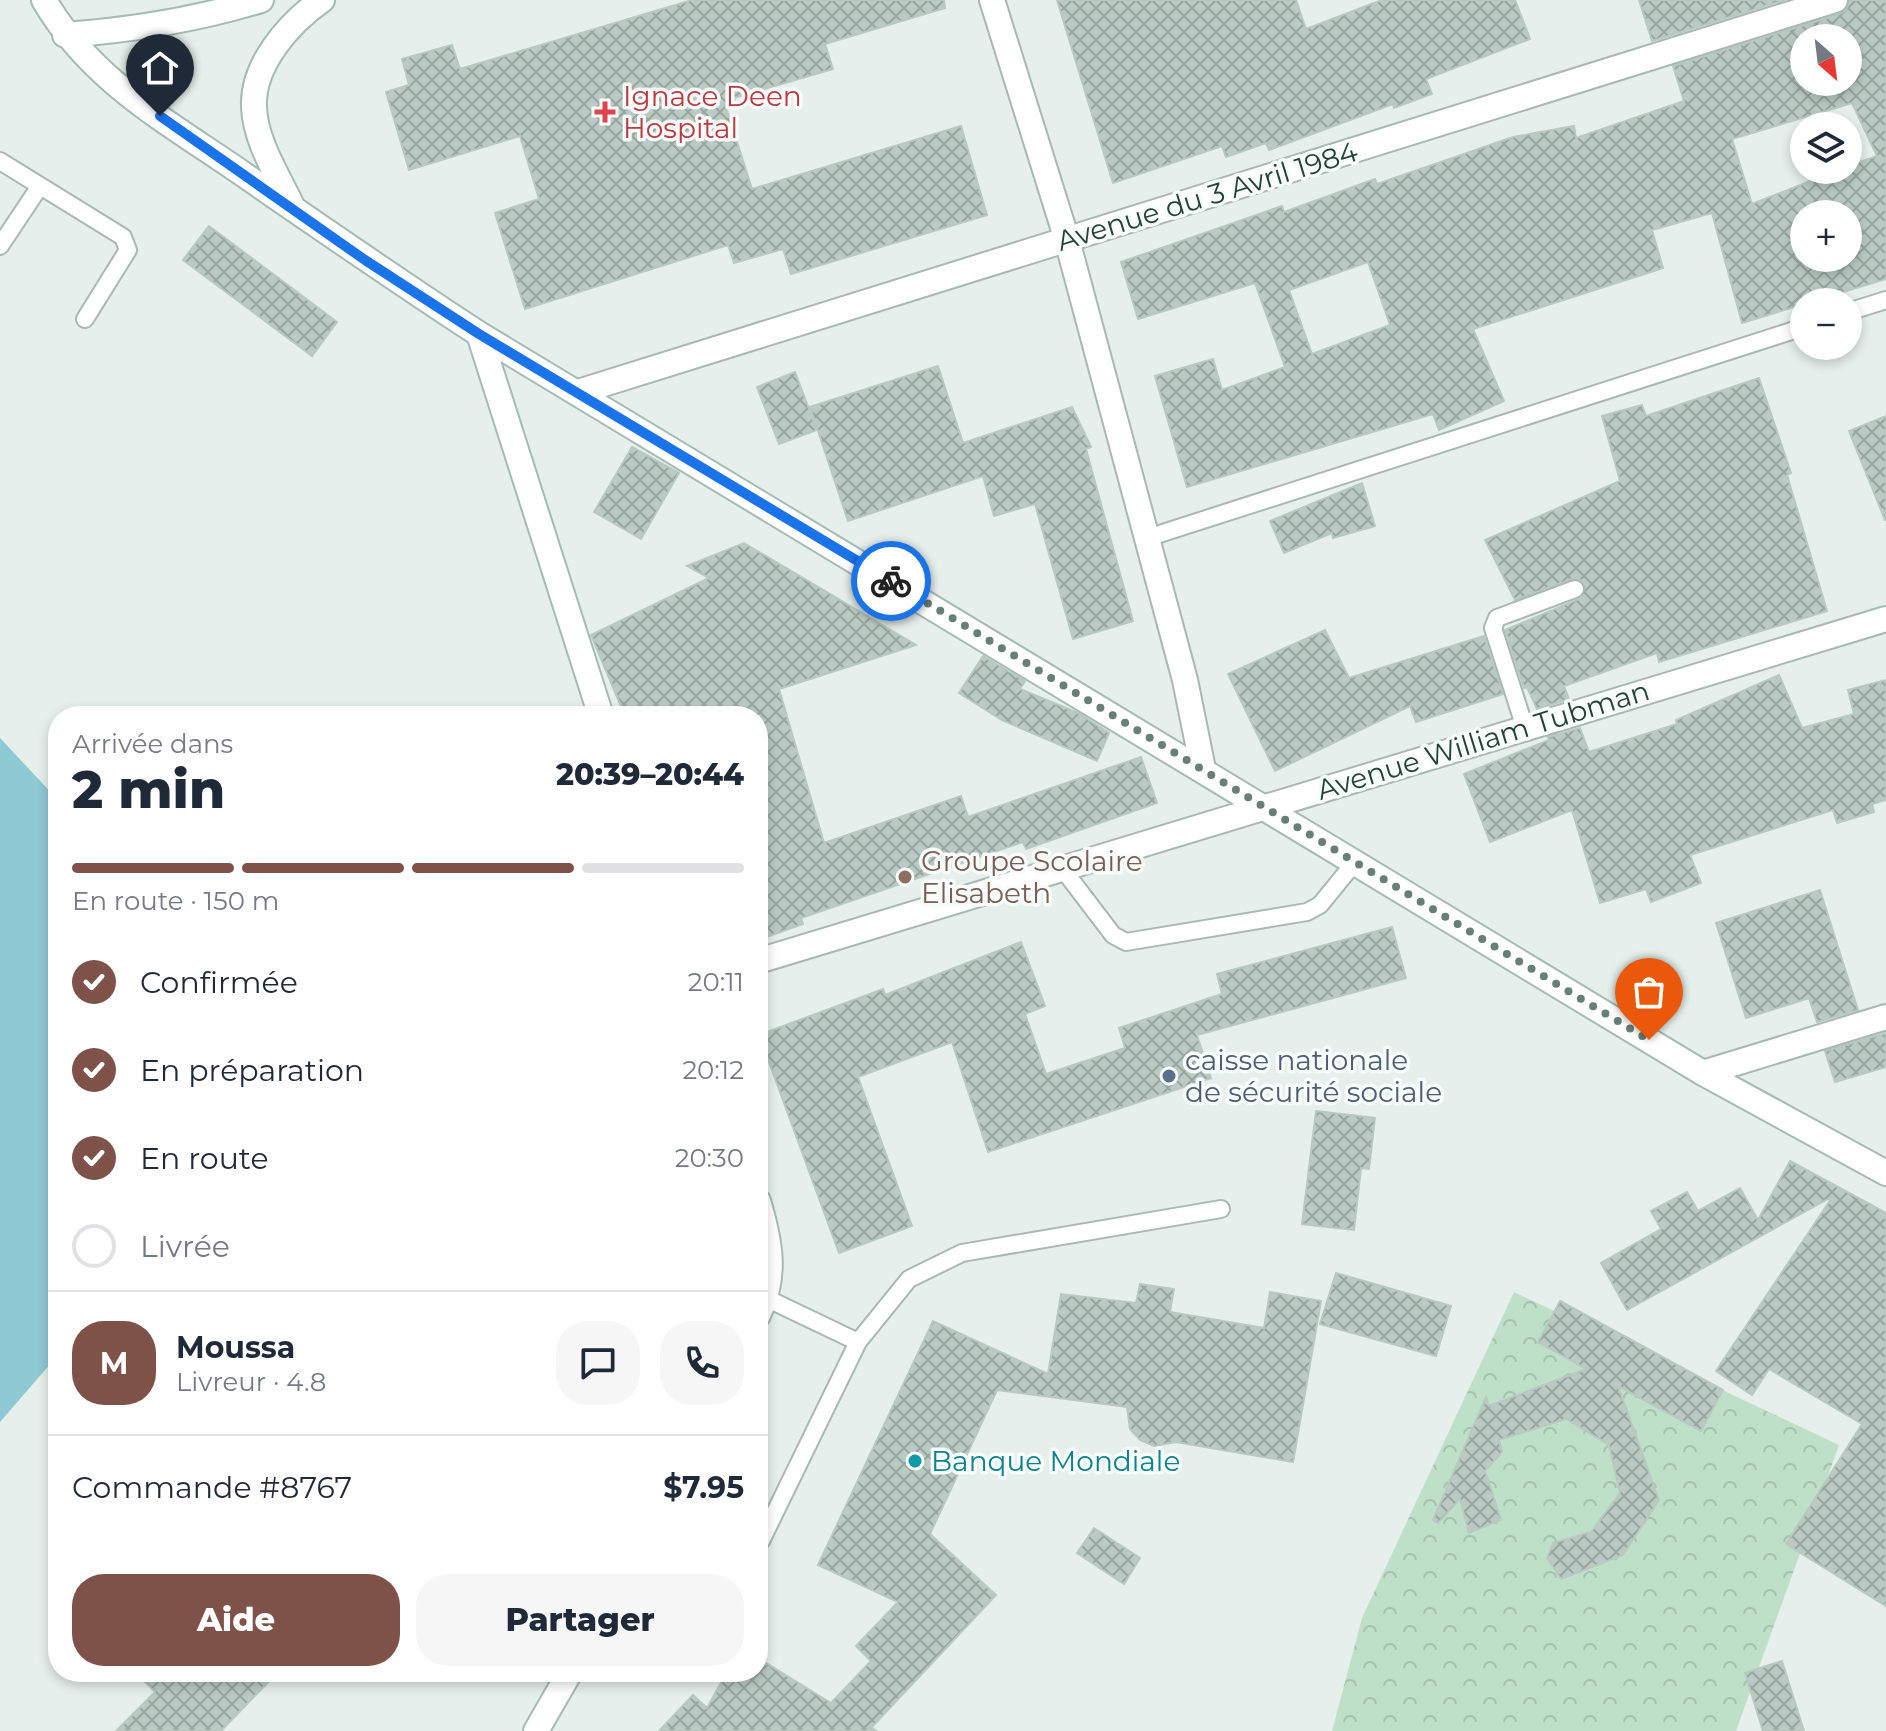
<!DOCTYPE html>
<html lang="fr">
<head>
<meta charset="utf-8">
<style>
  :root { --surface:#fff; --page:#f6f6f7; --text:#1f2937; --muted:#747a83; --line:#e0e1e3; --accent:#7f5249 }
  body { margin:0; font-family:Montserrat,sans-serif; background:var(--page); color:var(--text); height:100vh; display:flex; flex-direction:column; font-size:30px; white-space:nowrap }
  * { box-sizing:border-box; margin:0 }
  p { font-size:26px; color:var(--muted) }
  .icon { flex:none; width:44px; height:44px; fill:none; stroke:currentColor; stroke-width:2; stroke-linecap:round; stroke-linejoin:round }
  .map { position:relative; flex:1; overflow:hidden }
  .panel { position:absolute; left:48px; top:706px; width:720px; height:976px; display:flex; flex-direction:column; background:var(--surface); border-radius:32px; box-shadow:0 4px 12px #0003 }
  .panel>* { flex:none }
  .needle { width:52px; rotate:152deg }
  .fabs { position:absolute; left:1790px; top:24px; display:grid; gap:16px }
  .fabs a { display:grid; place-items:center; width:72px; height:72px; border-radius:50%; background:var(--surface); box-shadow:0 4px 12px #0003; font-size:40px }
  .pin { position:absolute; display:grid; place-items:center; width:68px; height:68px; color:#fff; margin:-82px -34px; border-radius:50% 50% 50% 0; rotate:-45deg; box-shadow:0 0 8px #0007 }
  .pin .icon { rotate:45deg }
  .courier { position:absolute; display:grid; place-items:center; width:80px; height:80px; margin:-40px; border:6px solid #1a73e8; border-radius:50%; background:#fff; color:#222; box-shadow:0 2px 10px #0007 }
  .summary em { font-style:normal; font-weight:800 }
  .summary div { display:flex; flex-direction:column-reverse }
  .summary { display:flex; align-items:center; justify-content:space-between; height:136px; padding:0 24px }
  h1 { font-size:52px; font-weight:800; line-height:60px }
  .bar { display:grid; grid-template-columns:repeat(4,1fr); gap:12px 8px; align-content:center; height:96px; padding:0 24px }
  .bar i { height:10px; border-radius:6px; background:var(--line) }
  .bar .on { background:var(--accent) }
  .bar p { grid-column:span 4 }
  .line { display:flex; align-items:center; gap:20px; padding:0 24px; border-top:2px solid var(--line) }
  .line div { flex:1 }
  .round { display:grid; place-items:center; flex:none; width:84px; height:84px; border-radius:32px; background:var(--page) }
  ol { padding:0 24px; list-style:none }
  li { display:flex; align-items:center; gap:24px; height:88px }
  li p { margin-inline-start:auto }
  li .icon { padding:8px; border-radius:50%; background:var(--accent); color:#fff; stroke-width:4 }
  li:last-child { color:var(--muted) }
  li i { width:44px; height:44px; border:4px solid var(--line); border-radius:50% }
  .action { display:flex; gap:16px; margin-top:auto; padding:16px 24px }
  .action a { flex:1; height:92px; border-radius:32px; background:var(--accent); color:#fff; font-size:32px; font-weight:800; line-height:92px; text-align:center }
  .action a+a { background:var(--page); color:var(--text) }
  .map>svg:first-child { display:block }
  .forest { fill:url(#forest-crowns) }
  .water { fill:#8ec9d4 }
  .building { fill:url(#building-cross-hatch); stroke:#b8c9c2; stroke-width:2; fill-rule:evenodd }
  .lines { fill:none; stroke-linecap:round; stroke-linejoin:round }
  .lane-casing { stroke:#a8b8b2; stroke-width:20 }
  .street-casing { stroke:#a8b8b2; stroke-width:28 }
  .secondary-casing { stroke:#a4bbb3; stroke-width:28 }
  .lane { stroke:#fff; stroke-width:16 }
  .street { stroke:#fff; stroke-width:24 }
  .secondary { stroke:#fff; stroke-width:24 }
  .done { stroke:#687f78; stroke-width:8; stroke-dasharray:0 14.4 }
  .route { stroke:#1a73e8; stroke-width:10 }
  .health-dot { fill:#e0444e; stroke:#f7fbf9; stroke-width:3 }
  .education-dot { fill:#8d6e63; stroke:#f7fbf9; stroke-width:3 }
  .service-dot { fill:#5c6f8a; stroke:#f7fbf9; stroke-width:3 }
  .culture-dot { fill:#0f9aa8; stroke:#f7fbf9; stroke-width:3 }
  .labels { text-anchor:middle; stroke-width:7; stroke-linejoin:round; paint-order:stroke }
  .health-label { font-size:28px; fill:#be3a42; stroke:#f7fbf9; text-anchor:start }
  .street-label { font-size:28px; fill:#24423a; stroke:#f7fbf9 }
  .education-label { font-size:28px; fill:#785e54; stroke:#f7fbf9; text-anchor:start }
  .service-label { font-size:28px; fill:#4e5e75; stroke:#f7fbf9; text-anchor:start }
  .culture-label { font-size:28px; fill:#0d838f; stroke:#f7fbf9; text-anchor:start }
</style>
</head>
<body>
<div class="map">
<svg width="1886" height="1731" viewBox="0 0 1886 1731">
  <defs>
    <pattern id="forest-crowns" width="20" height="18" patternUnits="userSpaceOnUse" patternTransform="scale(2)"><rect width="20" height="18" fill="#bfe0c8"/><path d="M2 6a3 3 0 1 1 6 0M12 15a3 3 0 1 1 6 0" fill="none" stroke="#a4c1ad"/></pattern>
    <pattern id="building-cross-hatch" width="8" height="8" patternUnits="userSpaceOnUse" patternTransform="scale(2)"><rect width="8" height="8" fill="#bbcac4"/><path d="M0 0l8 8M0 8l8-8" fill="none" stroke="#98a6a0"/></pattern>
  </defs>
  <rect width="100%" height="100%" fill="#e6efeb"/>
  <path class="forest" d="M1514 1292 1839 1445 1736 1731H1332L1362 1618Z"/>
  <path class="water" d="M0 738 58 800V1355L0 1422Z"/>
  <path class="building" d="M692 0H944L945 8 825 44 833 69 734 98 736 104 726 107 752 189 961 126 987 215 791 274 783 249 734 263 728 245 525 309 495 213 539 199 520 136 409 170 386 92 409 85 402 59 452 45 460 69Z
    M1057 0H1296L1306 29 1382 0H1515L1530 39 1426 79 1432 94 1394 108 1393 104 1269 150 1266 143 1226 157 1222 146 1113 183Z
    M1639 0H1785L1652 41Z
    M1850 0H1886V279L1742 323 1712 213 1652 230 1663 268 1473 329 1504 401 1439 430 1433 414 1187 487 1155 376 1213 359 1222 390 1285 367 1255 283 1138 319 1121 262 1282 206 1284 212 1375 179 1377 184 1513 137 1574 126 1576 138 1684 101 1673 66 1839 14 1846 10ZM1804 38H1848V82H1804ZM1852 103 1877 156 1848 166V170H1838L1752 204 1732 139ZM1804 214H1848V258H1804ZM1368 262 1390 325 1312 354 1289 290Z
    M209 226 337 322 312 356 183 260Z
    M938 366 963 443 1072 407 1091 447 1086 449 1133 621 1073 639 1035 504 994 516 983 476 848 521 810 407Z
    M795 372 817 430 779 444 757 387Z
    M1759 378 1791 473 1787 475 1827 611 1659 662 1657 653 1564 686 1569 699 1537 709 1527 687 1524 688 1505 630 1579 599 1585 586 1581 580 1572 579 1515 600 1485 540 1620 481 1602 416 1642 405 1646 416Z
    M1886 416V520H1885L1849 431Z
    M632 447 679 473 641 539 594 512Z
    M1362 483 1375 526 1333 538 1332 533 1284 553 1270 521Z
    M744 543 916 645 779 689 824 843 961 796 968 817 1141 757 1157 803 1026 849 1023 842 801 918 803 924 758 940V716H625L591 635 709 578 687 566Z
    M1325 630 1349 678 1484 636 1503 694 1416 722 1410 706 1275 771 1228 674Z
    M983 656 1025 681 1020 689 1078 713 1109 733 1097 761 1002 720 959 693Z
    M1779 675 1802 728 1854 714 1848 690 1886 680V800L1872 804 1874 812 1837 823 1833 810 1690 855 1701 883 1651 902 1646 889 1600 903 1572 810 1490 842 1464 774 1549 740 1548 737 1580 728 1589 752 1677 724 1676 720Z
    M1820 890 1858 1010 1817 1022 1809 998 1746 1018 1716 923Z
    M1392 927 1406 978 1197 1035 1211 1078 988 1152 952 1042 858 1077 912 1226 839 1253 759 1035 883 989 885 995 1021 942 1045 1006 1025 1014 1046 1074 1125 1048 1119 1028 1222 994 1217 974Z
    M1886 1033V1067L1835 1082 1825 1051Z
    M1316 1111 1375 1118 1369 1169 1361 1168 1354 1230 1302 1224Z
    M1790 1161 1886 1213V1606L1786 1544 1862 1424 1769 1369 1752 1395 1716 1371 1833 1196 1627 1310 1601 1263 1661 1229 1651 1211 1687 1192 1698 1211 1740 1188 1758 1220Z
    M1336 1273 1451 1306 1436 1356 1320 1324Z
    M1140 1284 1174 1289 1170 1312 1264 1328 1270 1292 1321 1301 1293 1462 1176 1442 1154 1446 1140 1440 1130 1429 1127 1407 997 1390 930 1534 996 1595 871 1728 877 1731H659L693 1695 707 1708 727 1672H758V1658L831 1703 871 1661 856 1646 898 1602 818 1565 933 1321 1048 1374 1061 1294 1136 1303Z
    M1560 1301 1723 1390 1701 1431 1618 1386 1659 1500 1623 1555 1561 1579 1547 1558 1553 1543 1591 1532 1620 1493 1609 1445 1566 1419 1499 1440 1502 1452 1485 1471 1501 1520 1469 1533 1460 1499 1438 1523 1433 1520 1486 1397 1489 1406 1586 1369 1538 1342Z
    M1094 1528 1140 1558 1124 1584 1077 1553Z
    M1782 1661 1804 1731H1763L1745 1673Z
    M135 1672H278L221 1731H116L155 1692Z"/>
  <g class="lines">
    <g class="lane-casing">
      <path id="lane" d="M0 161 123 237 128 250 85 319
        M0 246 40 186
        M1848 312 1886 300
        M1147 538 1804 327
        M1525 728 1493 628 1497 618 1575 589
        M1062 868 1113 935 1126 942 1307 912 1320 905 1355 862
        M766 1298 858 1342 909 1279 962 1253 1221 1209
        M761 1541 858 1342"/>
    </g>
    <g class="street-casing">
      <path id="street" d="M992 0 1067 240 1185 680 1203 769
        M578 392 1835 0
        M758 961 1886 619
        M1703 1073 1886 1017"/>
    </g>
    <g class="secondary-casing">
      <path id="secondary" d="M44 0C91 81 168 122 243 174 321 228 399 282 479 334L1703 1073 1886 1173
        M65 35C133 30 196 20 261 0
        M292 206C278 176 255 141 254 107 252 65 289 23 322 0
        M479 334 601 716
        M758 1201C770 1241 777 1276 758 1315
        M536 1731 570 1672"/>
    </g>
    <use href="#lane" class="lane"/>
    <use href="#street" class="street"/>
    <use href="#secondary" class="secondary"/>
  </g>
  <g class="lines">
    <path class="done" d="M891 581 1649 1040"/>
    <path class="route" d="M160 116 365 260 479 334 891 581"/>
  </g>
  <path class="health-dot" d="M601 100h8v8h8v8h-8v8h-8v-8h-8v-8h8z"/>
  <circle class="education-dot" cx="905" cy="877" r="8"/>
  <circle class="service-dot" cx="1169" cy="1076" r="8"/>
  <circle class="culture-dot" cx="915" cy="1461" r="8"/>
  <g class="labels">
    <g class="health-label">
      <text x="623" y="106">Ignace Deen<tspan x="623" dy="32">Hospital</tspan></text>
    </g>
    <g class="street-label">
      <text transform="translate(1207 196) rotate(-17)" y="10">Avenue du 3 Avril 1984</text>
      <text transform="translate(1483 740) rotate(-17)" y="10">Avenue William Tubman</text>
    </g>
    <g class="education-label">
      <text x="921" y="871">Groupe Scolaire<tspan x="921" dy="32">Elisabeth</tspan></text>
    </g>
    <g class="service-label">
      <text x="1185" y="1070">caisse nationale<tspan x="1185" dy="32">de sécurité sociale</tspan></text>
    </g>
    <g class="culture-label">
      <text x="931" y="1471">Banque Mondiale</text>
    </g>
  </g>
</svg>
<div class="fabs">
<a><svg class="needle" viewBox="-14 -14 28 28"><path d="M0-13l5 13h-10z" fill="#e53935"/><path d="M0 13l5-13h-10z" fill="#747a83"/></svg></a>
<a><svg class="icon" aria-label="layers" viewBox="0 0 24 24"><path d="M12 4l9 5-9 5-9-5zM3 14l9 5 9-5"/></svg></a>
<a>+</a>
<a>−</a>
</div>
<div class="pin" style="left:1649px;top:1040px;background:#ea580c"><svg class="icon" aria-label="bag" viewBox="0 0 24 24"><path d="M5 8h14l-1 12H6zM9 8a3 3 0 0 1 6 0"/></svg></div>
<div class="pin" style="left:160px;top:116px;background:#1f2937"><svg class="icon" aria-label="home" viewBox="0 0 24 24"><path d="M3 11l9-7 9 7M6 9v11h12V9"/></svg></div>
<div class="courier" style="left:891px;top:581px"><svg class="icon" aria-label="bike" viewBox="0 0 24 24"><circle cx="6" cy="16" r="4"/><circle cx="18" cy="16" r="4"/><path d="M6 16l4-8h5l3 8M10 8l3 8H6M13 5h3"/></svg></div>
<section class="panel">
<div class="summary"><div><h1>2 min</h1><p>Arrivée dans</p></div><em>20:39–20:44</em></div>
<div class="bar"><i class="on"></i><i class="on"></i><i class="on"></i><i></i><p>En route · 150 m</p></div>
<ol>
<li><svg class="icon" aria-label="check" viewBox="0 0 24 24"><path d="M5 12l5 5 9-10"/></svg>Confirmée<p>20:11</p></li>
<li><svg class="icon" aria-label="check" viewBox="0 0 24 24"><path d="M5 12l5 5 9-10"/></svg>En préparation<p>20:12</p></li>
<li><svg class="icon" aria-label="check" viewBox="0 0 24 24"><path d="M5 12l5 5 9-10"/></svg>En route<p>20:30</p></li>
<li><i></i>Livrée</li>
</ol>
<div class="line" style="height:144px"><b class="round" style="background:var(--accent);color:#fff">M</b><div><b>Moussa</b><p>Livreur · 4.8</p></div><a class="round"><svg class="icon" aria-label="chat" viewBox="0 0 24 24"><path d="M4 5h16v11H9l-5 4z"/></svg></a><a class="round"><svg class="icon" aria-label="phone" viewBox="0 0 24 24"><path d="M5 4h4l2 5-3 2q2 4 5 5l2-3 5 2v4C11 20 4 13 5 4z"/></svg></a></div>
<div class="line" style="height:104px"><div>Commande #8767</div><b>$7.95</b></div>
<div class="action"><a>Aide</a><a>Partager</a></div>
</section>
</div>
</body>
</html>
